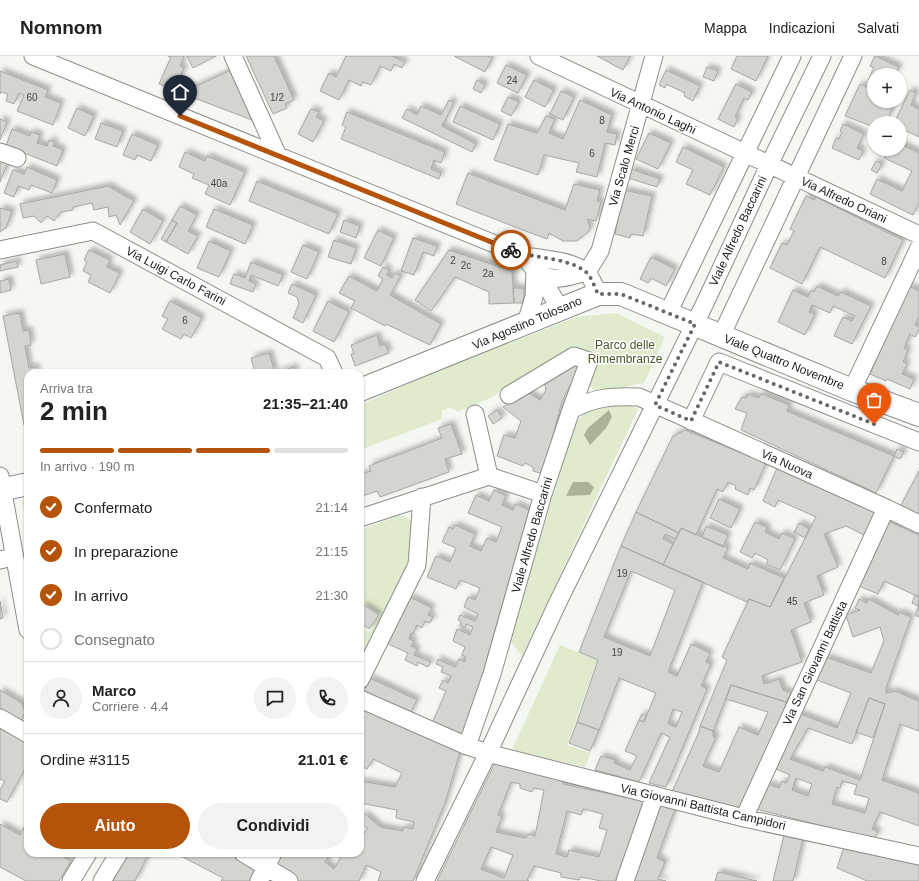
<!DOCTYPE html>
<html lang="it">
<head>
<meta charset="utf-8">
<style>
  :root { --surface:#fff; --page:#f2f2f2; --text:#222; --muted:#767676; --line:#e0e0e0; --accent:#b45309 }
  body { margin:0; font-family:Helvetica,sans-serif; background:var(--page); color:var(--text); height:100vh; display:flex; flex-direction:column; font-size:15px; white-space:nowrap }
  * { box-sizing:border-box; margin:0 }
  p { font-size:13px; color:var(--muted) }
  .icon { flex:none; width:22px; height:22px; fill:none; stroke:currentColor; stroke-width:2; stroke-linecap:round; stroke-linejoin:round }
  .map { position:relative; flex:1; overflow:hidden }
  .panel { position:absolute; left:24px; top:313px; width:340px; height:488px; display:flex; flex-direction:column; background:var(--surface); border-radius:12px; box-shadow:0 1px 3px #0004 }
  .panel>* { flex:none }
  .controls { position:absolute; left:867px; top:12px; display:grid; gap:8px }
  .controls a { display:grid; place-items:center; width:40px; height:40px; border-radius:50%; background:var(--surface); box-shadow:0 1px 3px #0004; font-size:20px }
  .pin { position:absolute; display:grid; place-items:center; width:34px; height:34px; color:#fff; margin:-41px -17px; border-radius:50% 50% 50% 0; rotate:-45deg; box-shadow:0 0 4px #0007 }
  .pin .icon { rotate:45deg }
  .courier { position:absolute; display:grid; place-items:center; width:40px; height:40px; margin:-20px; border:3px solid #b45309; border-radius:50%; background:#fff; color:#222; box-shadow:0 1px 5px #0007 }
  .head em { font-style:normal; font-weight:700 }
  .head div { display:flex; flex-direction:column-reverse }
  .head { display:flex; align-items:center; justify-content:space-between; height:68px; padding:0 16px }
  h1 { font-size:26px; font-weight:700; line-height:30px }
  .bar { display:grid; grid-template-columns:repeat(4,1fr); gap:6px 4px; align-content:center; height:48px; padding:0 16px }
  .bar i { height:5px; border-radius:3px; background:var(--line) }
  .bar .selected { background:var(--accent) }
  .bar p { grid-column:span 4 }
  .line { display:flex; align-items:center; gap:10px; padding:0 16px; border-top:1px solid var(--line) }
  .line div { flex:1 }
  .round { display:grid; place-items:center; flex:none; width:42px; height:42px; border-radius:21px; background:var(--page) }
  ol { padding:0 16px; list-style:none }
  li { display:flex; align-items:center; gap:12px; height:44px }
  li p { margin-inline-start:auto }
  li .icon { padding:4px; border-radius:50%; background:var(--accent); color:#fff; stroke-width:4 }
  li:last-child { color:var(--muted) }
  li i { width:22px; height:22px; border:2px solid var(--line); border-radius:50% }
  .cta { display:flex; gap:8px; margin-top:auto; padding:8px 16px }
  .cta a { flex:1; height:46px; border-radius:24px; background:var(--accent); color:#fff; font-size:16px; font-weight:700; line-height:46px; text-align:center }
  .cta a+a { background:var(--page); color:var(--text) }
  header { display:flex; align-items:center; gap:24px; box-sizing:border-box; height:56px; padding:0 20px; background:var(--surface); border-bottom:1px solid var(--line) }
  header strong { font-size:19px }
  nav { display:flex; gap:22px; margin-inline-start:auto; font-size:14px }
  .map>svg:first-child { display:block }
  .green { fill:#e0ebcd }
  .water { fill:#a9b396 }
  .building { fill:#d4d5d1; stroke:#a6a8a3; fill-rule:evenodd; filter:url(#shadow) }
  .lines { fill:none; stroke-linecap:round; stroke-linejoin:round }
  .minor-casing { stroke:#8d8e8a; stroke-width:19 }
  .major-casing { stroke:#8d8e8a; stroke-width:24 }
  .minor { stroke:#fff; stroke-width:17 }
  .major { stroke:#fff; stroke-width:22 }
  .done { stroke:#676865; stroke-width:4; stroke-dasharray:0 7.2 }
  .route { stroke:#b45309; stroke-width:5 }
  .labels { text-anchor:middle; stroke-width:3; stroke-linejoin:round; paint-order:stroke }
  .number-label { font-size:10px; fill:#484a47 }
  .street-label { font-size:12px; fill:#1a1b19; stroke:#fff }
  .park-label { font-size:12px; fill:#495728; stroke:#fff }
</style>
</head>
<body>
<header>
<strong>Nomnom</strong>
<nav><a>Mappa</a><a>Indicazioni</a><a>Salvati</a></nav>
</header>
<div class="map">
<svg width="919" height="825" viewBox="0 0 919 825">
  <defs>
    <filter id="shadow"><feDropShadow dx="3.5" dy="-3.5" stdDeviation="2" flood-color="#0004"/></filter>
  </defs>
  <rect width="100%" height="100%" fill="#f5f7f2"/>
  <path class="green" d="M616 257 665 281 644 327 610 334 594 335 589 328 594 296 574 292 488 343 458 356C453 351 448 351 442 355V363L360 394V349L452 309 577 261Z
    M621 345 638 353 522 600 510 584 575 366 593 349Z
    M28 443V479L22 444Z
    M398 460H405L411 465 415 474 411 507 360 608V570L369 576 380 558 360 544V474Z
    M560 589 597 604 567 689 591 697 585 711 512 694Z"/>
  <path class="water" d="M609 354 612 361 606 372 590 389 584 379 588 372Z
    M573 426H588L594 431 590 439 566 440Z"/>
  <path class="building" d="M168 0H184L180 10 184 12 174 34 159 28 171 1Z
    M187 0H216L193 12Z
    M246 0H274L294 44 285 48 287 52 273 58Z
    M346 0H392L405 6 402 12 394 8 391 15 380 10 371 29 363 26 361 30 349 24 339 44 320 35 329 17 336 21Z
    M454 0H487L492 2 485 16Z
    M597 0H630L623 14Z
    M737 0H768L756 25 731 13Z
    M875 0 899 11 895 19H874V26L868 24 874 12 870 10Z
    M506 9 527 19 518 37 497 27Z
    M707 11 718 15 714 25 703 21Z
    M231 14 252 64 181 37Z
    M666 14 700 30 693 45 684 40 685 37 666 28 665 32 659 29Z
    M0 15 48 34 45 41 61 47 53 69 17 55 24 39 19 37 14 48 6 45 8 38 1 36 0 38Z
    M477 24 485 29 481 37 473 33Z
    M534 24 554 34 545 51 525 41Z
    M736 28 752 36 748 44 744 42 735 61 738 63 734 71 718 63Z
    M860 28 873 34 872 38 874 39V45H895L888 63 882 61 880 67H874V71L845 60Z
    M910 34 916 37 911 49 919 53V81L900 72V67H894Z
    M561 35 574 41 563 64 550 58Z
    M508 41 519 46 511 60 501 55Z
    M449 44 454 47 442 70 476 88 472 96 402 62 407 53 417 59 421 50 441 59Z
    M580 44 612 59 607 76 617 78 615 89 605 87 597 121 576 116 579 107 544 99 538 119 494 104 508 68 537 77 546 60 555 63 549 77 563 83Z
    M460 50 500 68 493 84 453 66Z
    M77 52 94 60 85 80 68 72Z
    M311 53 319 56 316 61 324 65 313 86 298 78Z
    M347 56 445 96 441 107 434 104 431 113 441 117 439 123 341 83 346 71 342 69Z
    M0 63 7 66 0 84Z
    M101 67 123 75 117 91 95 83Z
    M843 68 864 78 857 92 863 95 859 104 832 92 836 82 839 83 842 76 840 75Z
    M12 73 30 80 31 76 40 79 37 87 47 90 49 84 55 86 53 90 63 94 57 110 6 90Z
    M649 77 671 87 658 113 636 103Z
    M132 78 158 89 151 105 137 99 135 104 123 99Z
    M900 88 919 97V147L913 159 870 138 877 123 902 135 912 115 884 102 889 93H900Z
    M683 91 724 111 710 139 686 128 693 114 676 106Z
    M185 96 205 105 207 100 245 116 230 149 205 138 209 129 192 122 194 118 179 111Z
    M0 103 8 106 0 126Z
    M876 105 882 108 877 117 871 114Z
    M27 111 57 124 52 137 31 129 29 134 18 130 14 141 4 137 13 114 24 118Z
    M631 113 660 123 657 131 628 122Z
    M468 117 565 154 574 128 600 134 597 145 601 146 596 165 587 163 590 171 589 175 577 185H563L549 177 547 183 528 176 456 148Z
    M257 125 338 158 329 178 249 145Z
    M108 130 134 145 120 169 116 159 109 161 108 151 94 154 92 147 73 151V154L61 156 54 165 47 160 41 167 34 160 23 162 20 148Z
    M624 134 652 140 643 180 631 178 630 182 615 178Z
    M806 140 814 144 816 141 903 184 885 222 820 191 802 228 770 212 782 187 787 189 794 175 790 173Z
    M180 150 197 159 188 175 198 180 188 198 166 186 177 167 172 164Z
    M0 152 12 155 6 172 0 176Z
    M143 153 163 165 150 188 130 176Z
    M214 153 253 169 245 188 206 171Z
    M172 164 177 167 166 186 161 183Z
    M344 164 360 170 356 182 340 176Z
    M378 174 394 182 381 210 364 202Z
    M413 182 437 190 434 200 423 196 414 219 401 215Z
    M334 184 356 192 351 208 328 201Z
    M209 185 231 195 219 221 197 212Z
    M303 189 319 196 307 223 291 216Z
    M89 194 110 204 107 211 120 217 110 237 88 226 91 219 83 215 87 206 84 204Z
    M449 194 512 215 514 247 489 248V236L455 221 431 255 415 244Z
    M65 198 70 221 41 228 36 204Z
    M651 201 675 213 666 230 651 222 648 227 640 223Z
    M17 205 18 211 0 215V209Z
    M251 206 283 219 278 230 251 219 249 225 256 228 253 236 230 228 234 218 245 222Z
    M383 211 389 214 387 219 392 222 395 217 401 220 390 239 441 268 430 289 386 268 385 270 351 252 355 245 339 237 349 220 377 235 383 223 378 220Z
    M9 223 11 234 0 237V225Z
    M292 228 316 239 303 267 293 262 299 248 297 241 288 237Z
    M817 230 838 240 841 236 871 250 852 288 834 280 843 261 852 265 855 260 833 250 830 257 812 249 809 256 815 258 805 279 778 266 793 234 808 241 811 234 814 236Z
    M909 230 919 235V260L915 269 919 271V273L915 281 910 278 904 292 908 294 903 306 907 308 902 318 914 323 910 333 887 323 886 325 870 318Z
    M513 232H524V241L522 247H514Z
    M170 245 202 262 191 282 184 278 181 283 162 273 168 263 162 260Z
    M328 245 349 256 334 286 313 275Z
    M20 257 23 275 29 274 31 289 25 290 29 312 36 311 37 317H28V369H24L3 260Z
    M377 279 380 290 385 288 389 297 355 310 351 298H354L351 289Z
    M269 297 275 317 294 311 296 317H255L251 302Z
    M573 307 579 313 562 345 543 418 533 415V411L525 407 523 410 497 400 504 379 515 382 521 365 503 351 527 336 540 344 546 334 544 324Z
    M748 338 758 342 762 338 789 349 787 355 894 400 876 437 741 374 747 357 735 353 742 341 747 342Z
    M497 354 502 362 493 368 488 360Z
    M451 368 462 398 445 403 449 416 380 441 377 435 360 441V419L371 415 369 410 442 382 438 372Z
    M685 374 766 407 754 434 750 432 748 439 735 433 736 430 728 426 723 436 717 433 696 479 681 472 679 477 636 456 673 380Z
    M897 393 904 396 900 403 894 400Z
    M777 412 833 434 831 437 876 457 866 480 846 470 824 478 838 511 817 520 824 539 804 547 811 566 791 574 802 606 762 620 764 628 779 623 783 634 791 637 786 646 731 629 713 675 700 670 727 604 722 601 749 543 770 551 816 461 778 444 775 451 763 445Z
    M919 415V462L899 453Z
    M494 434 506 440 502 449 513 454 515 448 529 454 464 684 431 670 446 635 439 632 443 624 448 627 451 620 441 616 443 611 436 608 438 603 455 611 459 603 465 606 466 601 462 599 465 591 453 585 457 573 470 579 473 571 466 568 465 572 460 569 461 566 458 564 460 559 475 565 478 558 464 551 468 541 475 544 480 532 460 524 456 533 427 521 436 500 450 506 456 492 442 486 449 471 453 473 455 469 475 478 470 490 481 495 487 482 496 486 502 471 468 457 476 439 489 445Z
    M719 443 740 453 731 472 710 462Z
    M636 456 679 477 676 483 665 478 663 483 673 488 663 509 621 490Z
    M888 465 919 479V541L884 525 878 538 859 530Z
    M755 466 767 471 765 476 779 483 782 477 795 483 780 514 766 508 768 504 755 497 752 502 740 496Z
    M799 467 809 473 805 482 794 476Z
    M706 470 728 479 723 491 702 481Z
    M681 472 728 492 723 502 748 513 750 507 784 522 770 551 749 543 747 546 663 509Z
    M621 490 703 526 668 616 677 620 691 588 710 597 706 606 711 608 701 630 707 633 666 731 649 727 670 681 661 677 639 726 595 714 601 700 615 704 614 707 630 714 637 700 625 695 639 664 644 666 656 637 619 622 599 674 577 666 598 604 579 596ZM631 515 675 534 650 600 604 581ZM673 653 682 656 676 671 668 668Z
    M915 539 919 541 918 550 912 547Z
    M410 541 432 552 428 559 433 561 430 567 425 565 422 572 417 569 413 578 411 577 409 583 414 585 411 590 417 593 414 599 431 606 428 611 418 606 417 610 405 604 408 597 388 588Z
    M859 543 867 547 869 543 898 559 899 556 911 561 886 632V637L895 635 919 645V675L900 668 882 724 919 737V770L880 756 872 773 878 776 874 783 756 753 768 728 779 732 782 725 786 727 790 719 771 711 798 657 837 672 851 637 817 624 826 601 871 617 884 585 880 571 853 581 846 559 860 554 855 552ZM869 642 885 648 860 724 825 711 823 715 790 703 808 672 852 688ZM796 722 812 728 808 740 792 734ZM842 725 857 729 854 738 869 742 865 757 832 748 837 731 840 732Z
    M0 545 3 562 0 563Z
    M364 549 379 559 369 573 360 567V555Z
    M919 549V561L915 559Z
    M370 622 417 644 409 660 362 639Z
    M731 629 786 646 782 665 744 754 672 736 699 676 700 670 713 675V680L716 681 703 710 719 716 739 671 758 679 768 656 726 643Z
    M0 634 22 647 25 657 18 669 0 658Z
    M869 642 885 648 873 682 856 676Z
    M360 651 460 696 445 747 413 825H378L381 816 366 809 359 825H295L274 812 282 797H330L325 806 334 813 343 797H360V783L368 772 360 768 364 757 380 771 403 775 404 771 413 773 414 766 396 762 397 754 360 747V725L395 731 402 717 373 703 367 713 360 710Z
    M642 658 646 660 644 666 639 664Z
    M577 666 599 674 590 695 569 687Z
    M0 670 28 685V707L7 746 0 743V734L5 725 0 723Z
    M495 707 561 724 563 728 648 746 621 825H601L581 821 579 824 561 821V817L534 810 527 824 529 825H437ZM511 726 520 728V732L532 736 534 732 544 734 535 780 529 778 526 782 496 776 502 761 498 759ZM583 753 603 758 599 772 607 774 599 801 569 794 567 801 556 798 567 755 581 759ZM491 791 513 799 504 822 481 813Z
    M659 747 676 750 657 802 665 806 658 823 666 825H632Z
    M28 764V797H56L71 805 59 825H26L0 811V768L20 779Z
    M784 779 803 782 793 825H773Z
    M844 791 919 807V825H867L837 812Z
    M128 797H149L135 825H113Z
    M175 797H234L259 810 251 825H221L223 822Z
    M718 816 757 825H715Z"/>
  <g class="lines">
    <g class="minor-casing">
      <path id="minor" d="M33 0 524 200C540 202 574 205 586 216 592 221 595 232 598 238
        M233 0 278 100
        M539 0 919 179
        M0 96 17 102
        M0 194 93 175 327 302 334 317
        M524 200 545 227 560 253
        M535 215C555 228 565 221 587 216
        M587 216 600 195 654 0
        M668 257 792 0
        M526 267 534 241 535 215
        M721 280 853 0
        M852 334 919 192
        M509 339 574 300 589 305 571 354
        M475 358 489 420
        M691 365 719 306 919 386
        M0 420 28 574
        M360 462 489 420 543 438
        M0 504 14 501
        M360 624 417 509 422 441
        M360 643 467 690 495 699 744 762 919 800
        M0 662 28 678
        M467 690 492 618 543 438 571 354C595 341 612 340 639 341L886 452 919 468
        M744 762 886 452
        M243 797 289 825
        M71 825 88 797
        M102 825 119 797
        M259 825 273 797
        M425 825 488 697 558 546 706 245 769 109 822 0
        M625 825 655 739"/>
    </g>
    <g class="major-casing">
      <path id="major" d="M360 334 598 238H621L852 334 919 359
        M0 434 28 428"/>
    </g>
    <use href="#minor" class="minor"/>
    <use href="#major" class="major"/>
  </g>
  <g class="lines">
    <path class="done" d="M511 194C533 203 568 201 586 216 591 220 595 232 598 238H621L695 268 655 349 691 365 719 306 874 368"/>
    <path class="route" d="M180 60 511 194"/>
  </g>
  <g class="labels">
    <g class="number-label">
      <text x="512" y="28">24</text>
      <text x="32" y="45">60</text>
      <text x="277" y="45">1/2</text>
      <text x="602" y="68">8</text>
      <text x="592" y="101">6</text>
      <text x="219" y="131">40a</text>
      <text x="453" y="208">2</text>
      <text x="884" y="209">8</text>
      <text x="466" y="213">2c</text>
      <text x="488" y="221">2a</text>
      <text x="185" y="268">6</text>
      <text x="622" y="521">19</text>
      <text x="792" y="549">45</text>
      <text x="617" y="600">19</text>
    </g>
    <g class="street-label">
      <text transform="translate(653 55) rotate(25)" y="4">Via Antonio Laghi</text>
      <text transform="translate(624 110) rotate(-74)" y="4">Via Scalo Merci</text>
      <text transform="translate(844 144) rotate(25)" y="4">Via Alfredo Oriani</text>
      <text transform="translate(738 175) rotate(-65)" y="4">Viale Alfredo Baccarini</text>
      <text transform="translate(176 220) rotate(28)" y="4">Via Luigi Carlo Farini</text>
      <text transform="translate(527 267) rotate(-23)" y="4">Via Agostino Tolosano</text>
      <text transform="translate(784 306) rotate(22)" y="4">Viale Quattro Novembre</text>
      <text transform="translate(787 408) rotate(24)" y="4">Via Nuova</text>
      <text transform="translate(532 479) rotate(-74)" y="4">Viale Alfredo Baccarini</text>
      <text transform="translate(815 607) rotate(-65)" y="4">Via San Giovanni Battista</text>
      <text transform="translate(703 751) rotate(13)" y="4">Via Giovanni Battista Campidori</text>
    </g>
    <g class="park-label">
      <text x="625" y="293">Parco delle<tspan x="625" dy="14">Rimembranze</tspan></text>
    </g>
  </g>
</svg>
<div class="controls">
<a>+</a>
<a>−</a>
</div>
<div class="pin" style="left:874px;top:368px;background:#ea580c"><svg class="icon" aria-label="bag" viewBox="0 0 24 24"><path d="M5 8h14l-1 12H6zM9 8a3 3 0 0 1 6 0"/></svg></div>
<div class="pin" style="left:180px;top:60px;background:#1f2937"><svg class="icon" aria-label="home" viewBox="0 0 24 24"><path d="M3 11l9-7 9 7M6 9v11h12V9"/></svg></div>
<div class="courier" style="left:511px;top:194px"><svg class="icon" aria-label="bike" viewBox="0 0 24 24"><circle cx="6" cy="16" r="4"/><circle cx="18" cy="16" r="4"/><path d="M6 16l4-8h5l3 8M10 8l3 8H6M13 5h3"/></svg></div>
<section class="panel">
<div class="head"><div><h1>2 min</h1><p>Arriva tra</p></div><em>21:35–21:40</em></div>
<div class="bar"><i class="selected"></i><i class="selected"></i><i class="selected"></i><i></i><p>In arrivo · 190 m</p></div>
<ol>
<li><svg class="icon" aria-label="check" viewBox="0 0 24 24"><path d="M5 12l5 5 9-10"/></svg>Confermato<p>21:14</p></li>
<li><svg class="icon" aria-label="check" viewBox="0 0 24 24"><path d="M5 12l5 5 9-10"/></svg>In preparazione<p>21:15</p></li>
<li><svg class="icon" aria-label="check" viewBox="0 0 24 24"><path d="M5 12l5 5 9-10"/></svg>In arrivo<p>21:30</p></li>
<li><i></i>Consegnato</li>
</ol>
<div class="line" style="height:72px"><a class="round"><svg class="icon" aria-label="person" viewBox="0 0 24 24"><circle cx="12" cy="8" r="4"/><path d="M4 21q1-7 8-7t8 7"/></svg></a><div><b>Marco</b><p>Corriere · 4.4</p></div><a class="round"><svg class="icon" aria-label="chat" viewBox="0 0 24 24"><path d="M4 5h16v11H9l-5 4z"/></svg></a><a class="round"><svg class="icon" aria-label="phone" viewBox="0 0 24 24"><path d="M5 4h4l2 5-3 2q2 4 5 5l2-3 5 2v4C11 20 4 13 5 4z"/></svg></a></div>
<div class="line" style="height:52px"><div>Ordine #3115</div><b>21.01 €</b></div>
<div class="cta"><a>Aiuto</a><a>Condividi</a></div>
</section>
</div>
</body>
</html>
